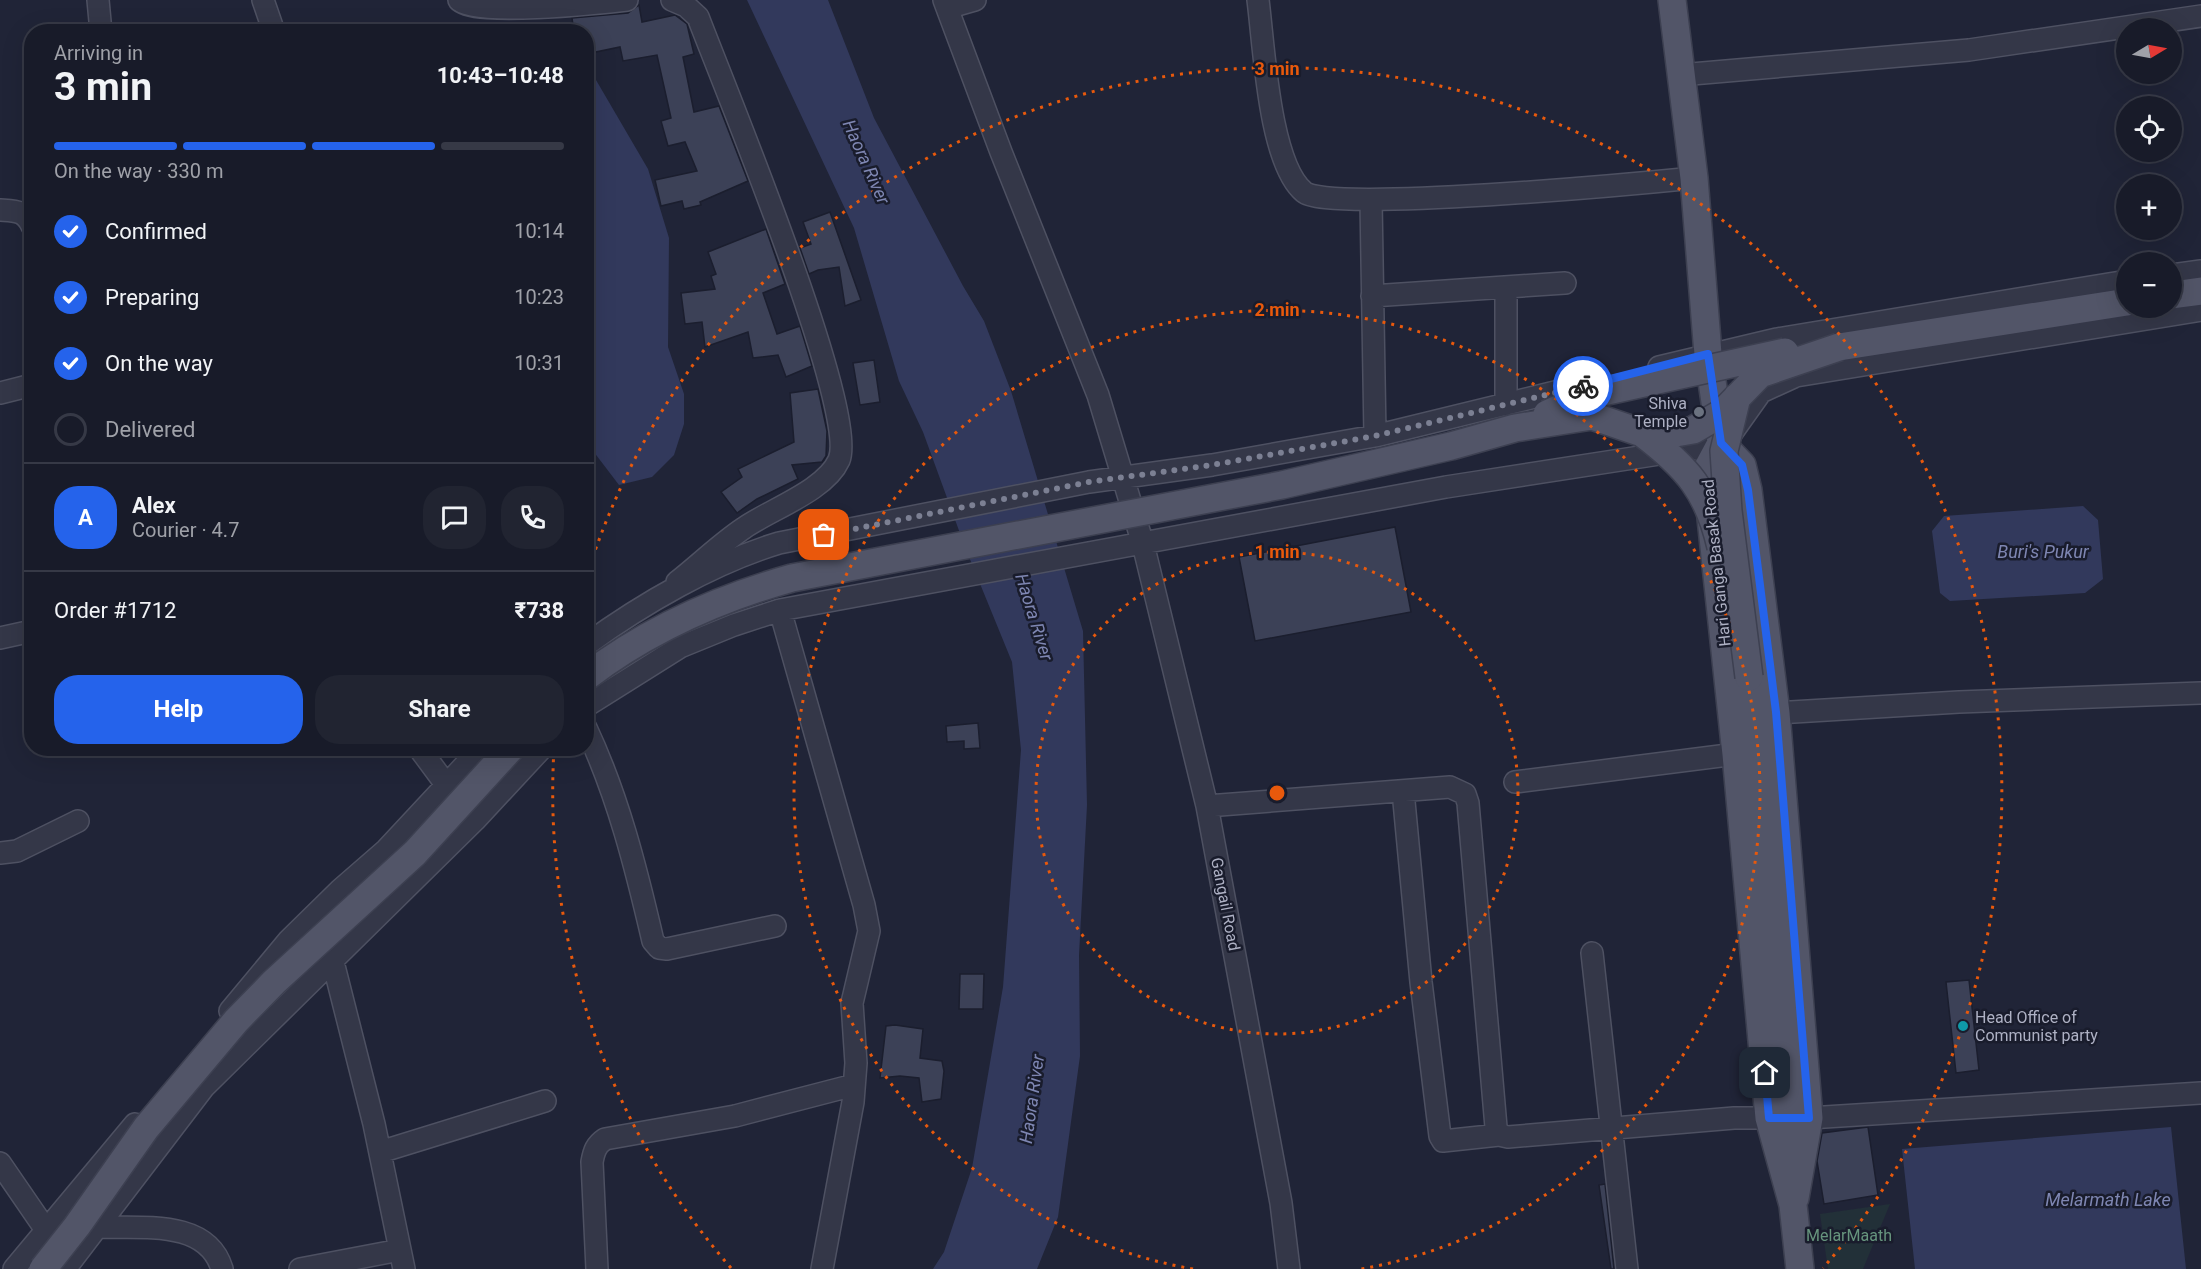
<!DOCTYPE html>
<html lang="en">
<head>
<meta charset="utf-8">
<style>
  :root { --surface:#181b29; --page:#212431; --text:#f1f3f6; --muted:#9fa1a8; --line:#363946; --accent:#2563eb }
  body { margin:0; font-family:Roboto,sans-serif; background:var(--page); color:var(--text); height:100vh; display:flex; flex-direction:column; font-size:22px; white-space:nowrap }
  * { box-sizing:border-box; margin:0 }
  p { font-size:20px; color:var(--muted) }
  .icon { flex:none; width:33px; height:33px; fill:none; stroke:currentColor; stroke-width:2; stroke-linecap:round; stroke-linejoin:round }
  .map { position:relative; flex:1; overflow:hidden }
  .drawer { position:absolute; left:24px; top:24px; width:570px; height:732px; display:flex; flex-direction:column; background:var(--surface); border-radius:24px; box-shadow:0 6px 24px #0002,0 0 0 2px var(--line) }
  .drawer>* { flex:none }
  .needle { width:39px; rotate:80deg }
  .tools { position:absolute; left:2116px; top:18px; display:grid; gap:12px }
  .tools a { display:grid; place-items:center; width:66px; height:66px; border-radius:50%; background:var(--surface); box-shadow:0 6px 24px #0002,0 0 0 2px var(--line); font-size:30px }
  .pin { position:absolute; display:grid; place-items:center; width:51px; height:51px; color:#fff; margin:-26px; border-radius:12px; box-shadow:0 3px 9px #0006 }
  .courier { position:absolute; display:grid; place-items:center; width:60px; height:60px; margin:-30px; border:4px solid #2563eb; border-radius:50%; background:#fff; color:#222; box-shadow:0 2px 8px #0007 }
  .overview em { font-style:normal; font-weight:700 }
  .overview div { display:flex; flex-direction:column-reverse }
  .overview { display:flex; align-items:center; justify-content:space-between; height:102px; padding:0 30px }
  h1 { font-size:39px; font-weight:700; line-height:45px }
  .bar { display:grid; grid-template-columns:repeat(4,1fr); gap:9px 6px; align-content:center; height:72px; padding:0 30px }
  .bar i { height:8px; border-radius:4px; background:var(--line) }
  .bar .active { background:var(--accent) }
  .bar p { grid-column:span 4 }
  .line { display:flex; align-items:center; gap:15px; padding:0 30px; border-top:2px solid var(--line) }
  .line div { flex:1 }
  .round { display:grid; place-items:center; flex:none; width:63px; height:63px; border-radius:24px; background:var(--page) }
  ol { padding:0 30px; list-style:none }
  li { display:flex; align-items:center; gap:18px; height:66px }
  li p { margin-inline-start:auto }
  li .icon { padding:6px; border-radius:50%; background:var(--accent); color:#fff; stroke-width:4 }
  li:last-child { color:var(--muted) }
  li i { width:33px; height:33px; border:3px solid var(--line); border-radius:50% }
  .cta { display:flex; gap:12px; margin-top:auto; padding:12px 30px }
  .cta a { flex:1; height:69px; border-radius:24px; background:var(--accent); color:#fff; font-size:24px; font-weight:700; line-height:69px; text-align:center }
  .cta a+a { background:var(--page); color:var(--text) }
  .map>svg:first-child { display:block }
  .green { fill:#223038 }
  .water { fill:#32395c }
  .building { fill:#3c4157; stroke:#1b1e2e; stroke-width:1.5 }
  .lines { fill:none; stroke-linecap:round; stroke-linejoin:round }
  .minor-casing { stroke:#4e5162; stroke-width:24 }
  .major-casing { stroke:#3d4051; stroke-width:30 }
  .minor { stroke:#343748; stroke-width:21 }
  .major { stroke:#525568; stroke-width:27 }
  .major-bridge-casing { stroke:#3d4051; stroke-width:30; stroke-linecap:butt }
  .major-bridge { stroke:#525568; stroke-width:27 }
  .done { stroke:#7c8093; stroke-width:6; stroke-dasharray:0 10.8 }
  .route { stroke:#2563eb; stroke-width:8 }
  .ring { fill:none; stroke:#e8590c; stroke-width:3; stroke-dasharray:3 6 }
  .worship-dot { fill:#6b7280; stroke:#191c2c; stroke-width:2 }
  .culture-dot { fill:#0f9aa8; stroke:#191c2c; stroke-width:2 }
  .labels { text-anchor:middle; stroke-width:5; stroke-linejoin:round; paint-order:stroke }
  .poi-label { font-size:16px; fill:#aeb1c4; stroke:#191c2c; text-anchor:end }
  .street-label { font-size:16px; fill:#aeb1c4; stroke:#191c2c }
  .park-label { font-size:16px; fill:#66947d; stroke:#191c2c }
  .water-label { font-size:18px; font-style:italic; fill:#7e86b2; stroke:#191c2c }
  .centre { fill:#e8590c; stroke:#191c2c; stroke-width:3 }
  .ring-label { font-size:18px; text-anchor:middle; font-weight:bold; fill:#e8590c; stroke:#191c2c; stroke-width:5; stroke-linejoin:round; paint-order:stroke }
</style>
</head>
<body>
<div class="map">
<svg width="2201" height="1269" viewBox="0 0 2201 1269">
  <rect width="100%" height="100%" fill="#202437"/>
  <path class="green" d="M1890 1204 1863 1269H1828L1820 1214Z"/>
  <path class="water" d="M747 0H828L874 118 963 286 984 321 1011 391 1083 631 1087 805 1079 955 1080 1056 1058 1217 1037 1269H933L944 1252 972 1168 1003 987 1021 750 1012 662 965 547 923 432 899 381 854 228Z
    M587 77 596 80 648 169 669 238 668 347 684 394V424L674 455 652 477 619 485 587 443Z
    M2083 506 2098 520 2103 579 2085 593 1950 601 1940 593 1932 531 1944 516Z
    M2171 1127 2186 1269H1915L1902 1149Z"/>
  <path class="building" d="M639 5 642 22 675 15 687 24 694 54 683 57 694 112 719 106 748 181 700 202 701 205 684 209 682 201 661 206 655 180 697 171 685 142 668 146 661 121 671 118 657 55 623 61 620 47 586 54V32H574L572 18 628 13Z
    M830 212 861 300 845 306 839 267 818 270 809 274 800 248 811 244 803 222Z
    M766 229 785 284 763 293 777 334 800 326 812 366 786 377 778 355 753 358 748 332 705 347 702 322 685 324 681 293 715 289 711 276 716 274 708 252Z
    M874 360 880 402 860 405 853 363Z
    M818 389 827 431 826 456 822 462 792 465 798 479 757 499 737 513 721 492 742 477 738 469 794 442 790 393Z
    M1395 527 1411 612 1255 641 1239 557Z
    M978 723 980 748 964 749V741L947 742 946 726Z
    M960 974H984L983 1009H959Z
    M1969 980 1979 1070 1956 1073 1946 982Z
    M895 1025 923 1029 920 1058 942 1061 944 1071 941 1099 922 1102 919 1078 900 1076 880 1078 886 1026Z
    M1868 1127 1878 1195 1824 1204 1817 1161 1822 1133Z
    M1605 1184 1614 1269H1611L1599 1185Z"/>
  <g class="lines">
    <g class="minor-casing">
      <path id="minor" d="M98 0 101 32
        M263 0 274 32
        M459 0C473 17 600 3 627 0
        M672 0 686 6 698 17C723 83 859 411 839 460 825 491 771 509 744 528 720 544 700 564 677 582
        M944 0 1001 152 1098 395 1143 544 1207 806 1281 1203 1289 1269
        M1258 0C1264 46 1269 163 1304 192 1328 213 1644 183 1694 178
        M947 8 975 0
        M1680 75 1969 50 2201 16
        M1371 201 1375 436
        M0 210C15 211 25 210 32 226
        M2172 275 2201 271
        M1372 296 1565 283
        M1659 367 1777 339 2127 281
        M0 393 32 385
        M1506 405V287
        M780 610 864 905 869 931 852 1003 856 1063 853 1102 822 1269
        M0 638 32 631
        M586 645C642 604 713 563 779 543L1089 482 1212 465 1375 436 1596 382
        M586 706 680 647 734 625 780 610 1446 487 1724 444 1761 392 1796 376 2201 310
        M1776 713 1959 702 2201 693
        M586 728C618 796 636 868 653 941L659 948 667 949 775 926
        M419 748 456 798
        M1515 782 1736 754
        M1403 791 1421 982 1440 1136 1443 1141 1499 1135
        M1207 806 1450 787 1465 794 1468 803 1496 1127 1499 1135 1508 1137 1734 1118H1809L2201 1093
        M0 853 17 851 78 821
        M1592 953 1627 1269
        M333 962 374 1124 404 1269
        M230 1011 289 940 340 890 386 850 481 748
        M380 1152 545 1101
        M0 1163 46 1230
        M98 1227C140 1229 207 1218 222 1269
        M14 1269 135 1124
        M65 1269 204 1087 475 820 542 748
        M300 1269 400 1250
        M597 1269 592 1162C594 1151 596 1145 605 1139L735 1116 854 1085"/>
    </g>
    <g class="major-casing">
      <path id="major" d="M1672 0 1694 178 1708 354 1720 436
        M2172 295 2201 291
        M1839 347 2127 302
        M1721 443 1706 471 1736 754 1769 1118 1793 1205 1800 1269
        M1721 443 1742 465 1748 490 1776 713 1809 1118 1795 1198
        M1749 677 1790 1150"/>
    </g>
    <use href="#minor" class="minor"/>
    <use href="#major" class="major"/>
    <g class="major-bridge-casing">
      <path id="major-bridge" d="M1737 397 1724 451 1728 511 1749 677
        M1547 414 1589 395 1785 352
        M1642 433C1687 467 1708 491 1721 547
        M586 677C649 629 717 599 792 578L1282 485 1451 446 1515 428 1592 416 1642 433 1670 434 1693 430 1722 413 1760 374 1839 347
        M43 1269 77 1226 146 1128 236 1021 274 982 415 853 511 748"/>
    </g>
    <use href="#major-bridge" class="major-bridge"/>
  </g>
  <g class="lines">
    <path class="done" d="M824 535 1089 482 1212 465 1375 436 1583 386"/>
    <path class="route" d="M1583 386 1708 354 1721 443 1742 465 1748 490 1776 712 1809 1118H1769L1765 1073"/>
  </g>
  <g class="ring">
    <circle cx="1277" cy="793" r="241"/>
    <path d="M1193 1269A483 483 0 1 1 1361 1269"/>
    <path d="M731 1268A724 724 0 0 1 554 749M587 575A724 724 0 1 1 1823 1268"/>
  </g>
  <circle class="worship-dot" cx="1699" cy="412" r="6"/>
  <circle class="culture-dot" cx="1963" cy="1026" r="6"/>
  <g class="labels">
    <g class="poi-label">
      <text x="1687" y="409">Shiva<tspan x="1687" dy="18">Temple</tspan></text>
      <text x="1975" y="1023" text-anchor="start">Head Office of<tspan x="1975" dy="18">Communist party</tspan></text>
    </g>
    <g class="street-label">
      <text transform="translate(1716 563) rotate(-96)" y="6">Hari Ganga Basak Road</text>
      <text transform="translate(1226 904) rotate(79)" y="6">Gangail Road</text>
    </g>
    <g class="park-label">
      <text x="1849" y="1241">MelarMaath</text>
    </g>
    <g class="water-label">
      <text transform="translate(866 162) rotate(66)" y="6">Haora River</text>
      <text x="2043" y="558">Buri's Pukur</text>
      <text transform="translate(1034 617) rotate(73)" y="6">Haora River</text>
      <text transform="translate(1032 1099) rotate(-82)" y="6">Haora River</text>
      <text x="2108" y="1206">Melarmath Lake</text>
    </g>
  </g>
  <circle cx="1277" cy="793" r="9" class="centre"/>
  <g class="ring-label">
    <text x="1277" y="75">3 min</text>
    <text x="1277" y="316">2 min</text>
    <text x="1277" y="558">1 min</text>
  </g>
</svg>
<div class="tools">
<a><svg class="needle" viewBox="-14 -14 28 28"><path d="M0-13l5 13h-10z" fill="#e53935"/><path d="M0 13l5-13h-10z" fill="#9fa1a8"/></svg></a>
<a><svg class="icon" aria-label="locate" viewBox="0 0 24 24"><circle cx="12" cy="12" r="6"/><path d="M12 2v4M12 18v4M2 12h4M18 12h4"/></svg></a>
<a>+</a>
<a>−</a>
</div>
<div class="pin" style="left:824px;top:535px;background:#ea580c"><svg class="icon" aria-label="bag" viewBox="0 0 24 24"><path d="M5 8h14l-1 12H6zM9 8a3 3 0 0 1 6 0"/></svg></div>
<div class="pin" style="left:1765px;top:1073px;background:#1f2937"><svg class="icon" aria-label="home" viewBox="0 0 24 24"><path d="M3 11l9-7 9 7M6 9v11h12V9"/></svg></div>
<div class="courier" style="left:1583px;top:386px"><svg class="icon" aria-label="bike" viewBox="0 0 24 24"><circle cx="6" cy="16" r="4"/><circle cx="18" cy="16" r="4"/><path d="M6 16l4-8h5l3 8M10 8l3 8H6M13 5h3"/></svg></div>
<section class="drawer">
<div class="overview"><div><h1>3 min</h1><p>Arriving in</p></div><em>10:43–10:48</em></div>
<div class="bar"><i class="active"></i><i class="active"></i><i class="active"></i><i></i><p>On the way · 330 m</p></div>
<ol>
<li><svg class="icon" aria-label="check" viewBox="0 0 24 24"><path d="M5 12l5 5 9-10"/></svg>Confirmed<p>10:14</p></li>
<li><svg class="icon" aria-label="check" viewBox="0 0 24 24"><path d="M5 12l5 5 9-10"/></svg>Preparing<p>10:23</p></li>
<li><svg class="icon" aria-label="check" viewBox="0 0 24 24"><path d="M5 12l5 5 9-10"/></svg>On the way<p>10:31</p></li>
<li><i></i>Delivered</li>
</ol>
<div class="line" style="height:108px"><b class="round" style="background:var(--accent);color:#fff">A</b><div><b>Alex</b><p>Courier · 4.7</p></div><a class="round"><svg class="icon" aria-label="chat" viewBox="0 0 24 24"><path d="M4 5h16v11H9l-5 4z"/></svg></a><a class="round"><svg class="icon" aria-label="phone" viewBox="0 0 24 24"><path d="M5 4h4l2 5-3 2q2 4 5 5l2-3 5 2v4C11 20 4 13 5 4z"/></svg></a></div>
<div class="line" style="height:78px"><div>Order #1712</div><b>₹738</b></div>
<div class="cta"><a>Help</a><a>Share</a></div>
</section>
</div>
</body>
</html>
